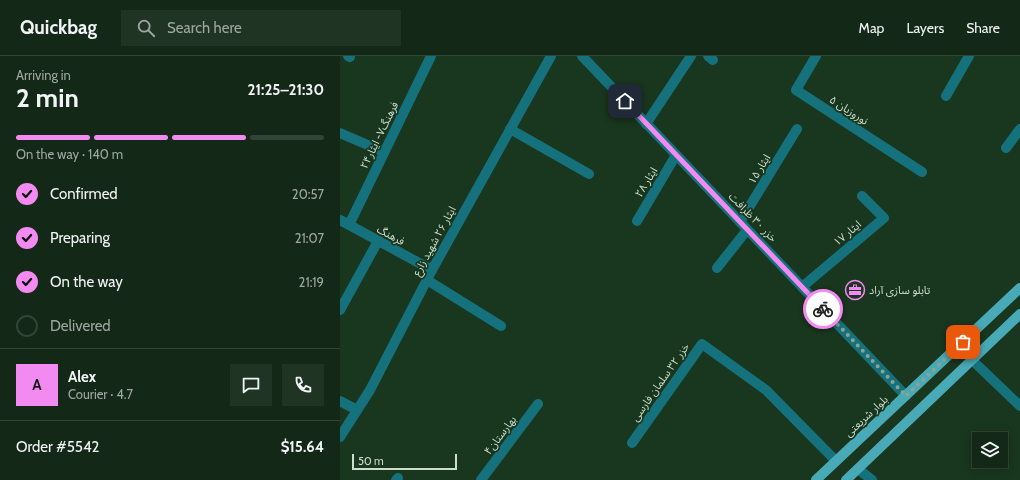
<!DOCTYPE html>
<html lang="en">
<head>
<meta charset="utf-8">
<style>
  :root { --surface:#132816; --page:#203423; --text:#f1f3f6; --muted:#9da6a1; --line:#324435; --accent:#f38af2 }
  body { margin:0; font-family:Cabin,"Noto Sans Arabic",sans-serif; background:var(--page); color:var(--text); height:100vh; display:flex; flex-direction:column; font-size:15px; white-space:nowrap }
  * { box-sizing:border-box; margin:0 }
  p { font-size:13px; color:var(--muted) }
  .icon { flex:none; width:22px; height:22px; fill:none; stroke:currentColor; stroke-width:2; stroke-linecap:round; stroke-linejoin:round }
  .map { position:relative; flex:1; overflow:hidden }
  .side { display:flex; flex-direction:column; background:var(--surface); width:340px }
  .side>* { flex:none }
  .tools { position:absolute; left:632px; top:376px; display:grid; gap:8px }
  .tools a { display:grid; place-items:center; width:36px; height:36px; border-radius:0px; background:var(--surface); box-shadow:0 2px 10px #0003,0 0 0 1px var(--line); font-size:20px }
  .scale { position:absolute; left:12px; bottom:10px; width:105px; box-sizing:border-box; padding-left:4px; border:2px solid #ccddce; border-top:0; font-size:11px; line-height:14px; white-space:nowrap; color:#ccddce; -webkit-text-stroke:3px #19361e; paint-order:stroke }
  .pin { position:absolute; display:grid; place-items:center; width:34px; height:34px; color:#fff; margin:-17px; border-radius:8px; box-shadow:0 2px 6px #0006 }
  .courier { position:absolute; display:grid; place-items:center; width:40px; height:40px; margin:-20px; border:3px solid #f38af2; border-radius:50%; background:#fff; color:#222; box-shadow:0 1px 5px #0007 }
  .overview em { font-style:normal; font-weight:700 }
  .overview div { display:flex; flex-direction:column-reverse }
  .overview { display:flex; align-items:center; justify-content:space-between; height:68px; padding:0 16px }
  h1 { font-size:26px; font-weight:700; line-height:30px }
  .bar { display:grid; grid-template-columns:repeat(4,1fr); gap:6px 4px; align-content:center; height:48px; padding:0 16px }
  .bar i { height:5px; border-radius:3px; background:var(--line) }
  .bar .selected { background:var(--accent) }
  .bar p { grid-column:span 4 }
  .line { display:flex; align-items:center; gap:10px; padding:0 16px; border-top:1px solid var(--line) }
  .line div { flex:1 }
  .round { display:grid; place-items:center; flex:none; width:42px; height:42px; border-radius:0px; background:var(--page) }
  ol { padding:0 16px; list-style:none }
  li { display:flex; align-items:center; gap:12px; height:44px }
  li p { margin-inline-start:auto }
  li .icon { padding:4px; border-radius:50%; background:var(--accent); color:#111; stroke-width:4 }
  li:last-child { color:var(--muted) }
  li i { width:22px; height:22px; border:2px solid var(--line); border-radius:50% }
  header { display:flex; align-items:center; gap:24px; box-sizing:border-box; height:56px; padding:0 20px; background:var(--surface); border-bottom:1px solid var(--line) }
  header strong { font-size:19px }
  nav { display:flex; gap:22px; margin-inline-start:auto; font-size:14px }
  .search { width:280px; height:36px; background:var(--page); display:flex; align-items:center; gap:10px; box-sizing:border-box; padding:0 14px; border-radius:0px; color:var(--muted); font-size:15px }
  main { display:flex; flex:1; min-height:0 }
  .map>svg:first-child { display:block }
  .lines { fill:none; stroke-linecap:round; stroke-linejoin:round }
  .minor { stroke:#15727d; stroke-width:10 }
  .tertiary { stroke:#15727d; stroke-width:10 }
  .primary { stroke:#49aab7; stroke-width:10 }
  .done { stroke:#8da390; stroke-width:4; stroke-dasharray:0 7.2 }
  .route { stroke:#f38af2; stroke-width:5 }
  .labels { text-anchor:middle; stroke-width:3.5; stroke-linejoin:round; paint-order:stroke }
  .street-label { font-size:11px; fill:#ccddce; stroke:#19361e }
  .poi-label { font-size:11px; fill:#ccddce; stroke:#19361e; text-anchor:start }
</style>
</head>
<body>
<header>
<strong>Quickbag</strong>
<div class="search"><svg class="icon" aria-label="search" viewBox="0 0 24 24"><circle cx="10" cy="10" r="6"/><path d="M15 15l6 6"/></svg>Search here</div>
<nav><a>Map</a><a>Layers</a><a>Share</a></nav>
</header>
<main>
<section class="side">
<div class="overview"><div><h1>2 min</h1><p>Arriving in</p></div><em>21:25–21:30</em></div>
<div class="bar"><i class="selected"></i><i class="selected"></i><i class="selected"></i><i></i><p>On the way · 140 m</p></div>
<ol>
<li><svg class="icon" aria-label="check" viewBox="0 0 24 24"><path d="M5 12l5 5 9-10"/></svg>Confirmed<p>20:57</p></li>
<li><svg class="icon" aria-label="check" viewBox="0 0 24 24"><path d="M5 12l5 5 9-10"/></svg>Preparing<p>21:07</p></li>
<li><svg class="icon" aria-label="check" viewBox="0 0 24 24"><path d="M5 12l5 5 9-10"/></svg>On the way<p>21:19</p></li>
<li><i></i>Delivered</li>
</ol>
<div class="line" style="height:72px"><b class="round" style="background:var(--accent);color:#111">A</b><div><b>Alex</b><p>Courier · 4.7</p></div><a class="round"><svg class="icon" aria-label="chat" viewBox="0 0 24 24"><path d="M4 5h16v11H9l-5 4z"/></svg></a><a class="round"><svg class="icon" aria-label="phone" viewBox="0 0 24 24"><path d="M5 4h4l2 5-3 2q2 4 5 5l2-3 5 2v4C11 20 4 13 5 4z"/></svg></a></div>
<div class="line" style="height:52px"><div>Order #5542</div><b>$15.64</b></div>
</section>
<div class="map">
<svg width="680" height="424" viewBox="0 0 680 424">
  <rect width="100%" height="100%" fill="#19361e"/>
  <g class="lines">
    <path class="minor" d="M8 0 10 1
      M368 0 373 4
      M476 0 456 34 582 116
      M606 40 629 0
      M306 68 351 0
      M170 73 249 118
      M0 77 44 96
      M666 92 680 73
      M0 164 92 214
      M297 165 336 99
      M400 166 457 73
      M9 169 91 0
      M377 212 407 174
      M87 224 161 270
      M462 231 544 162 522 140
      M0 254 38 185
      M632 304 680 350
      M0 345 17 354
      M292 387 362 288 426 334 496 405
      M518 413 532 424
      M56 424 58 422
      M141 424 198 348"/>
    <path class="tertiary" d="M242 0 566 340
      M0 381 30 334 92 214 211 0"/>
    <path class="primary" d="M476 424 680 232
      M506 424 680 258"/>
  </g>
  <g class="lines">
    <path class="done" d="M483 253 566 340 623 286"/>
    <path class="route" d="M285 45 483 253"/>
  </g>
  <defs>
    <g id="office-ring" transform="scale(1)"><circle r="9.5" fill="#19361e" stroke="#f38af2" stroke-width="1.5"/><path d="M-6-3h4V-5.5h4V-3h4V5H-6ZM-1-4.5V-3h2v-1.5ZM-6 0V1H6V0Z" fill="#f38af2"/></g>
  </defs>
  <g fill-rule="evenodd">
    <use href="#office-ring" x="515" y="234"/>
  </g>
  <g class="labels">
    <g class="street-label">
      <text transform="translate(509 54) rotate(33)" y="4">نوروزیان ۵</text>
      <text transform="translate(39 79) rotate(-64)" y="4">فرهنگ۷- ایثار۲۴</text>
      <text transform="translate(419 113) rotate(-59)" y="4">ایثار ۱۵</text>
      <text transform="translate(306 126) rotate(-59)" y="4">ایثار ۲۸</text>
      <text transform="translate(413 161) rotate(46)" y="4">خزر ۳۰ ظرافت</text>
      <text transform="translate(507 177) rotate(-40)" y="4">ایثار ۱۷</text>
      <text transform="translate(51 179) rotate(28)" y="4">فرهنگ</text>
      <text transform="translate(94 185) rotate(-61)" y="4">ایثار ۲۶ شهید زارع</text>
      <text transform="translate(320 326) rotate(-55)" y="4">خزر ۳۲ سلمان فارسی</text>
      <text transform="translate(526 360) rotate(-43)" y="4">بلوار شریعتی</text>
      <text transform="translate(160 379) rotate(-53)" y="4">بهارستان۴</text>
    </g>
    <g class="poi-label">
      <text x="529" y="238">تابلو سازی آراد</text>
    </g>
  </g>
</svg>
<div class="tools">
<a><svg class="icon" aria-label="layers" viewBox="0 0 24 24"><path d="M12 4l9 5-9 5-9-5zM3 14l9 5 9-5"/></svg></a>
</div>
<div class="scale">50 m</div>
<div class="pin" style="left:623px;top:286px;background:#ea580c"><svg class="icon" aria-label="bag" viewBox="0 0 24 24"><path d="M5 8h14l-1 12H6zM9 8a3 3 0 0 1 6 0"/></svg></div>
<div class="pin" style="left:285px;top:45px;background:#1f2937"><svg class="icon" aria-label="home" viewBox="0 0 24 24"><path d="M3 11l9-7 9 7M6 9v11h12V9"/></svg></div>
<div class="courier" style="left:483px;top:253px"><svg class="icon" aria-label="bike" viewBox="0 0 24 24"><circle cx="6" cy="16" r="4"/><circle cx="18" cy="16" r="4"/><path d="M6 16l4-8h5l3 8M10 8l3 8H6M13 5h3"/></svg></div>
</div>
</main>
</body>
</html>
